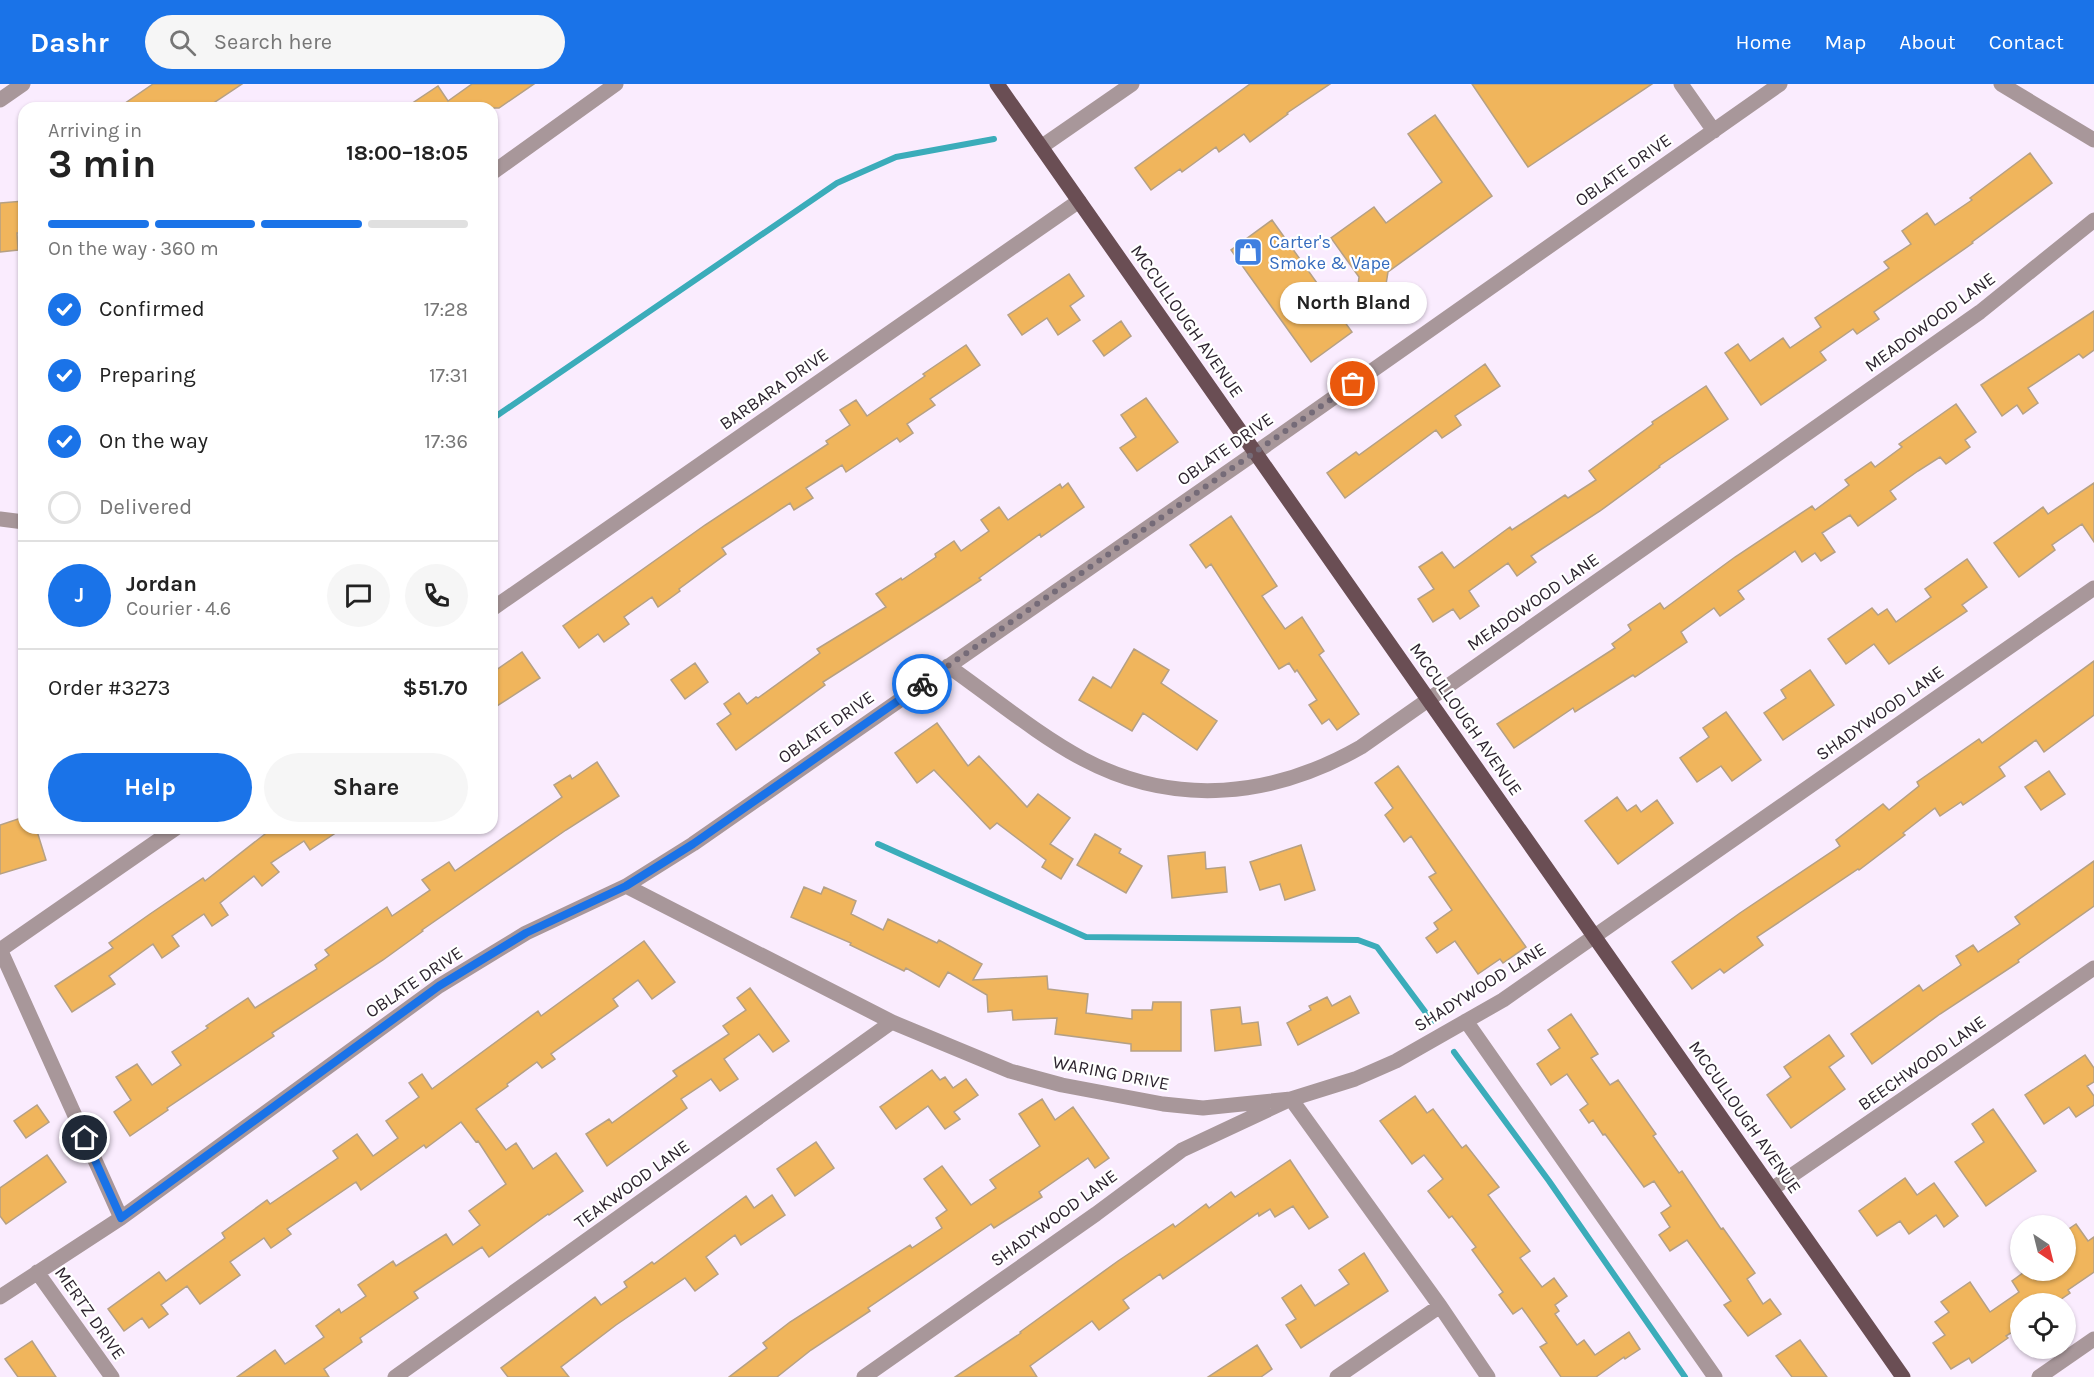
<!DOCTYPE html>
<html lang="en">
<head>
<meta charset="utf-8">
<style>
  :root { --surface:#fff; --page:#f6f6f6; --text:#222; --muted:#767676; --line:#e0e0e0; --accent:#1a73e8 }
  body { margin:0; font-family:Karla,sans-serif; background:var(--page); color:var(--text); height:100vh; display:flex; flex-direction:column; font-size:22px; white-space:nowrap }
  * { box-sizing:border-box; margin:0 }
  p { font-size:20px; color:var(--muted) }
  .icon { flex:none; width:33px; height:33px; fill:none; stroke:currentColor; stroke-width:2; stroke-linecap:round; stroke-linejoin:round }
  .map { position:relative; flex:1; overflow:hidden }
  .panel { position:absolute; left:18px; top:18px; width:480px; height:732px; display:flex; flex-direction:column; background:var(--surface); border-radius:18px; box-shadow:0 2px 4px #0004 }
  .panel>* { flex:none }
  .needle { width:39px; rotate:145deg }
  .buttons { position:absolute; left:2010px; top:1131px; display:grid; gap:12px }
  .buttons a { display:grid; place-items:center; width:66px; height:66px; border-radius:50%; background:var(--surface); box-shadow:0 2px 4px #0004; font-size:30px }
  .pin { position:absolute; display:grid; place-items:center; width:51px; height:51px; color:#fff; margin:-26px; border:3px solid #fff; border-radius:50%; box-shadow:0 2px 6px #0007 }
  .courier { position:absolute; display:grid; place-items:center; width:60px; height:60px; margin:-30px; border:4px solid #1a73e8; border-radius:50%; background:#fff; color:#222; box-shadow:0 2px 8px #0007 }
  .bubble { position:absolute; height:42px; border-radius:21px; background:var(--surface); box-shadow:0 2px 4px #0004; font-size:20px; font-weight:700; line-height:42px; text-align:center }
  .headline em { font-style:normal; font-weight:700 }
  .headline div { display:flex; flex-direction:column-reverse }
  .headline { display:flex; align-items:center; justify-content:space-between; height:102px; padding:0 30px }
  h1 { font-size:39px; font-weight:700; line-height:45px }
  .bar { display:grid; grid-template-columns:repeat(4,1fr); gap:9px 6px; align-content:center; height:72px; padding:0 30px }
  .bar i { height:8px; border-radius:4px; background:var(--line) }
  .bar .active { background:var(--accent) }
  .bar p { grid-column:span 4 }
  .line { display:flex; align-items:center; gap:15px; padding:0 30px; border-top:2px solid var(--line) }
  .line div { flex:1 }
  .round { display:grid; place-items:center; flex:none; width:63px; height:63px; border-radius:32px; background:var(--page) }
  ol { padding:0 30px; list-style:none }
  li { display:flex; align-items:center; gap:18px; height:66px }
  li p { margin-inline-start:auto }
  li .icon { padding:6px; border-radius:50%; background:var(--accent); color:#fff; stroke-width:4 }
  li:last-child { color:var(--muted) }
  li i { width:33px; height:33px; border:3px solid var(--line); border-radius:50% }
  .primary-button { display:flex; gap:12px; margin-top:auto; padding:12px 30px }
  .primary-button a { flex:1; height:69px; border-radius:36px; background:var(--accent); color:#fff; font-size:24px; font-weight:700; line-height:69px; text-align:center }
  .primary-button a+a { background:var(--page); color:var(--text) }
  header { display:flex; align-items:center; gap:36px; box-sizing:border-box; height:84px; padding:0 30px; background:var(--accent); color:#fff }
  header strong { font-size:28px }
  nav { display:flex; gap:33px; margin-inline-start:auto; font-size:21px }
  .search { width:420px; height:54px; background:var(--page); display:flex; align-items:center; gap:15px; box-sizing:border-box; padding:0 21px; border-radius:33px; color:var(--muted); font-size:22px }
  .map>svg:first-child { display:block }
  .lines { fill:none; stroke-linecap:round; stroke-linejoin:round }
  .stream { stroke:#3bacba; stroke-width:6 }
  .building { fill:#f0b55c; stroke:#b5a084; stroke-width:1.5 }
  .minor { stroke:#a8979a; stroke-width:15 }
  .major { stroke:#6a4e54; stroke-width:15 }
  .done { stroke:#756b78; stroke-width:6; stroke-dasharray:0 10.8 }
  .route { stroke:#1a73e8; stroke-width:8 }
  .labels { text-anchor:middle; stroke-width:4.5; stroke-linejoin:round; paint-order:stroke }
  .street-label { font-size:18px; fill:#2e2530; stroke:#fff }
  .shop-label { font-size:18px; fill:#366cbe; stroke:#fff; text-anchor:start }
</style>
</head>
<body>
<header>
<strong>Dashr</strong>
<div class="search"><svg class="icon" aria-label="search" viewBox="0 0 24 24"><circle cx="10" cy="10" r="6"/><path d="M15 15l6 6"/></svg>Search here</div>
<nav><a>Home</a><a>Map</a><a>About</a><a>Contact</a></nav>
</header>
<div class="map">
<svg width="2094" height="1293" viewBox="0 0 2094 1293">
  <rect width="100%" height="100%" fill="#faecfe"/>
  <g class="lines">
    <path class="stream" d="M492 335 837 99 896 73 994 55
      M878 760 1086 853 1358 856 1377 863 1432 937
      M1454 968 1549 1097 1685 1293"/>
  </g>
  <path class="building" d="M153 0H242L206 24H118Z
    M472 0H534L499 24H405L438 2 448 17Z
    M1250 0H1330L1287 29 1288 30 1250 58 1244 50 1219 68 1216 63 1182 88 1180 85 1151 106 1135 84Z
    M1472 0H1652L1528 83Z
    M1435 31 1492 112 1388 188 1384 213 1357 209 1359 193 1331 154 1374 123 1386 139 1442 98 1408 50Z
    M2030 69 2052 99 1972 158 1973 159 1874 228 1879 235 1857 250 1853 245 1820 268 1826 276 1761 321 1725 269 1738 260 1750 277 1783 254 1790 264 1821 243 1815 234 1889 184 1884 178 1911 160 1902 147 1927 129 1935 141 1972 116 1970 114Z
    M24 117V149H17L18 166 0 168V119Z
    M1272 136 1352 248 1311 278 1231 166Z
    M1069 190 1084 212 1070 222 1080 236 1058 251 1047 234 1022 251 1008 231Z
    M2094 227V266L2083 274 2079 270 2028 304 2038 319 2023 330 2017 321 2002 332 1981 301Z
    M1121 237 1131 252 1104 272 1093 257Z
    M966 261 980 281 930 315 935 321 907 340 913 349 900 358 897 354 846 388 842 381 806 404 813 414 794 426 790 419 722 464 726 470 679 505 680 507 658 523 652 513 624 533 629 540 604 558 598 550 579 564 563 542 705 441 828 360 826 357 850 341 840 326 856 316 867 332 925 292 923 290Z
    M1485 280 1500 302 1455 332 1461 341 1442 354 1436 346 1345 414 1327 389 1356 368 1359 371Z
    M1706 302 1728 335 1659 382 1660 383 1600 427 1531 472 1536 478 1517 492 1508 479 1469 507 1479 522 1460 535 1453 525 1433 538 1418 515 1434 505 1419 483 1442 468 1454 484 1510 443 1512 446 1565 411 1568 414 1596 396 1589 387 1653 340 1652 338Z
    M1146 314 1178 358 1137 387 1120 364 1136 353 1121 331Z
    M1956 320 1976 348 1965 356 1970 363 1946 380 1940 373 1918 387 1890 407 1896 415 1858 442 1850 431 1822 449 1835 468 1821 477 1815 469 1802 478 1795 467 1738 507 1744 515 1720 532 1714 524 1681 548 1687 558 1635 593 1633 591 1575 628 1573 624 1514 664 1497 640 1615 564 1612 560 1631 546 1628 541 1660 519 1664 525 1735 473 1812 422 1815 426 1849 401 1845 396 1871 378 1875 383 1902 363 1899 360Z
    M1068 399 1084 423 1041 453 1040 450 979 494 981 496 940 523 823 598 825 601 736 666 717 640 731 630 724 620 739 609 747 620 756 613 758 614 820 569 817 565 886 523 876 510 901 494 902 496 936 473 935 470 954 457 961 467 989 447 981 436 999 423 1008 436 1060 400 1062 404Z
    M2094 399V458L2082 440 2052 461 2055 466 2019 493 1994 459 2043 423 2048 430Z
    M1231 432 1277 502 1262 512 1285 545 1302 533 1324 567 1319 571 1359 630 1337 646 1329 635 1322 640 1309 621 1317 616 1297 586 1295 588 1289 579 1279 585 1211 480 1206 484 1190 461Z
    M1967 475 1987 503 1962 521 1967 527 1889 580 1874 560 1846 580 1828 555 1872 524 1878 531 1887 525 1896 538 1931 513 1925 505Z
    M1134 565 1169 586 1161 599 1217 637 1197 666 1143 629 1132 647 1079 616 1093 593 1111 604Z
    M522 568 540 594 497 622 492 614V589Z
    M2094 577V631L2044 668 2036 656 1999 683 2005 692 1963 721 1961 718 1940 732 1935 724 1903 749 1905 751 1859 786 1858 785 1757 853 1763 861 1724 889 1720 885 1692 905 1672 878 1740 829 1840 762 1836 756 1883 720 1889 726 1919 702 1917 698 1979 655 1982 659Z
    M695 579 708 598 685 615 671 596Z
    M1810 586 1834 621 1783 656 1764 629 1786 614 1781 606Z
    M1726 628 1761 676 1732 697 1721 682 1697 698 1680 674 1709 653 1703 644Z
    M937 639 968 682 979 672 1027 723 1038 710 1070 734 1050 760 1073 775 1061 795 1042 783 1046 776 997 739 990 745 934 686 917 699 895 669Z
    M597 678 619 712 566 746 422 846 423 847 383 876 272 949 274 952 167 1024 168 1026 130 1052 114 1028 131 1016 116 993 137 980 152 1001 181 981 172 968 208 944 206 942 248 914 255 924 317 885 315 881 329 871 325 866 387 823 392 832 430 806 422 796 449 778 455 787 562 713 554 701 570 691 572 695Z
    M1398 682 1526 863 1503 879 1500 875 1478 890 1455 857 1437 869 1426 854 1438 845 1434 839 1452 826 1429 793 1436 789 1411 752 1404 758 1385 731 1393 724 1375 699Z
    M2049 687 2065 710 2041 726 2025 703Z
    M1617 713 1627 727 1636 721 1641 728 1657 716 1673 739 1618 780 1585 737Z
    M24 733V744H36L46 776 0 790V741Z
    M260 744H343L310 766 304 757 271 779 279 788 262 802 254 792 220 819 228 831 212 842 204 830 172 852 179 862 162 874 153 860 109 892 115 900 72 928 55 902 113 864 109 859 150 830 203 794 205 797 265 750Z
    M1095 750 1121 765 1119 769 1142 782 1126 809 1077 781Z
    M1301 761 1315 806 1285 816 1280 800 1260 806 1250 778Z
    M1205 768 1206 785 1225 783 1227 808 1172 814 1168 772Z
    M2094 777V822L2018 876 2019 878 1940 930 1872 980 1851 950 1919 901 1923 907 1961 881 1956 872 1973 861 1978 868 2020 840 2015 833Z
    M804 803 821 810 824 803 856 817 851 830 883 846 888 835 937 859 939 856 982 880 973 896 1047 892 1048 905 1088 910 1086 929 1132 935V926H1152L1153 918H1181V967H1131V960L1055 950 1057 934 1013 936 1012 926 988 928 987 911 948 888 939 903 906 884 904 887 850 861 851 859 791 833Z
    M644 857 675 898 652 915 638 896 613 915 618 922 551 970 555 975 542 984 537 978 507 1000 508 1002 476 1025 506 1066 516 1059 533 1085 556 1069 583 1107 549 1131 548 1130 489 1173 482 1163 414 1208 418 1214 360 1254 362 1258 324 1285 329 1293H237L275 1266 285 1280 324 1253 316 1242 339 1225 341 1229 366 1212 358 1201 393 1177 396 1182 446 1150 453 1161 480 1141 469 1127 506 1100 478 1057 476 1058 461 1038 426 1064 424 1061 361 1106 356 1098 287 1145 291 1150 271 1164 264 1154 230 1178 240 1191 200 1220 187 1202 161 1221 168 1230 149 1244 142 1234 124 1247 108 1225 159 1188 166 1197 225 1154 222 1149 267 1116 270 1120 338 1074 333 1067 357 1050 373 1072 398 1054 386 1037 419 1013 409 999 422 990 432 1005 538 927 541 932Z
    M750 904 789 957 773 968 759 950 724 975 738 995 720 1007 711 995 681 1015 687 1024 607 1082 586 1050 609 1035 612 1039 677 992 673 987 729 950 723 942 746 926 737 914Z
    M1350 912 1359 929 1298 961 1287 939 1311 926 1309 922 1327 913 1332 922Z
    M1240 923 1242 940 1258 938 1261 961 1215 967 1211 926Z
    M1571 930 1598 970 1591 974 1610 1001 1618 996 1656 1050 1653 1052 1679 1089 1682 1087 1721 1145 1723 1144 1755 1189 1747 1195 1763 1220 1770 1215 1781 1230 1748 1252 1724 1221 1731 1217 1687 1156 1670 1167 1659 1151 1670 1143 1661 1129 1671 1122 1654 1097 1644 1103 1605 1050 1603 1051 1593 1036 1589 1039 1580 1026 1588 1020 1567 990 1551 1001 1537 980 1560 964 1548 946Z
    M1829 951 1844 972 1829 983 1845 1005 1791 1044 1767 1011 1791 993 1784 983Z
    M2085 971 2094 984V998L2087 1002 2094 1012V1021L2076 1033 2069 1023 2044 1040 2025 1011Z
    M932 986 940 996 945 993 953 1004 966 995 978 1011 954 1028 960 1035 945 1045 928 1022 896 1045 880 1023Z
    M1415 1012 1427 1029 1433 1025 1462 1064 1466 1061 1499 1103 1488 1111 1530 1167 1520 1174 1542 1203 1554 1194 1567 1212 1555 1221 1559 1227 1555 1230 1577 1261 1584 1256 1595 1271 1629 1248 1640 1265 1625 1275 1624 1273 1596 1293H1561L1540 1263 1547 1259 1522 1224 1513 1230 1499 1211 1503 1208 1472 1166 1476 1163 1452 1132 1449 1134 1428 1107 1443 1095 1424 1071 1412 1080 1380 1037Z
    M1042 1015 1055 1036 1073 1023 1109 1074 1095 1084 1088 1074 1039 1108 1042 1113 994 1144 991 1140 868 1224 870 1227 811 1266 777 1293H729L767 1264 763 1259 790 1238 910 1161 912 1164 942 1144 936 1134 947 1126 924 1095 942 1082 971 1121 996 1104 990 1096 1040 1062 1019 1030Z
    M37 1021 49 1038 26 1054 14 1037Z
    M1993 1025 2036 1087 1986 1122 1955 1078 1984 1058 1972 1040Z
    M816 1058 834 1084 795 1112 777 1085Z
    M47 1071 66 1098 6 1140 0 1132V1104Z
    M1290 1076 1328 1133 1309 1145 1293 1122 1275 1133 1270 1125 1259 1132 1258 1129 1163 1195 1160 1190 1123 1216 1129 1224 1099 1246 1092 1237 1030 1282 1037 1293H955L1021 1249 1020 1248 1118 1177 1173 1140 1175 1143 1206 1120 1209 1124 1231 1108 1235 1113Z
    M1905 1094 1917 1111 1934 1099 1958 1132 1944 1143 1936 1131 1909 1150 1900 1137 1877 1152 1859 1127Z
    M772 1111 785 1131 741 1161 735 1151 706 1173 718 1190 695 1207 685 1194 616 1241 561 1283 569 1293H508L501 1284 595 1213 601 1221 627 1203 624 1198 652 1178 654 1180 746 1112 754 1124Z
    M2076 1140 2088 1157 2094 1153V1188L2068 1206 2070 1209 2054 1220H2020V1243L2006 1252 2008 1254 1972 1279 1969 1274 1951 1285 1933 1259 1945 1251 1935 1238 1949 1228 1941 1218 1970 1198 1990 1228 2019 1208 2012 1197 2027 1186H2031L2037 1196 2051 1186H2066V1147Z
    M1364 1169 1388 1207 1301 1264 1286 1241 1296 1235 1282 1214 1301 1201 1315 1222 1349 1200 1339 1186Z
    M1800 1256 1827 1293H1792L1776 1272Z
    M32 1257 56 1293H18L5 1275Z
    M1257 1261 1272 1285 1261 1293H1208Z"/>
  <g class="lines">
    <path class="minor" d="M1681 0 1714 47
      M2001 0 2094 56
      M0 16 23 0
      M1041 63 1132 0
      M492 89 616 0
      M0 435 24 438
      M492 525 1079 117
      M948 582C991 612 1038 651 1083 675 1175 724 1274 713 1361 663L1980 228 2094 136
      M626 802 892 938 1010 987 1062 1001 1163 1020 1203 1024 1291 1015 1440 1222 1488 1293
      M0 865 121 1134
      M0 866 176 744
      M1466 937 1715 1293
      M1772 1105 2094 884
      M37 1188 112 1293
      M0 1213 121 1134 439 902 526 849 626 802 693 760 1255 369 1780 0
      M395 1293 892 938
      M864 1293 1096 1130 1182 1066 1291 1015 1355 995 1396 977 1503 916 2094 504
      M1337 1293 1440 1222
      M2039 1293 2094 1255"/>
    <path class="major" d="M997 0 1903 1293"/>
  </g>
  <g class="lines">
    <path class="done" d="M922 600 1353 300"/>
    <path class="route" d="M85 1054 121 1134 439 902 526 849 626 802 693 760 922 600"/>
  </g>
  <defs>
    <g id="shop-square" transform="scale(1.5)"><rect x="-9" y="-9" width="18" height="18" rx="4" fill="#3f7fe0" stroke="#fff"/><path d="M-5-2.5h2.3a2.7 3.5 0 0 1 5.4 0H5L5.5 6h-11ZM-1.5-2.5h3a1.5 2.3 0 0 0-3 0Z" fill="#fff"/></g>
  </defs>
  <g fill-rule="evenodd">
    <use href="#shop-square" x="1248" y="168"/>
  </g>
  <g class="labels">
    <g class="street-label">
      <text transform="translate(1623 86) rotate(-35)" y="6">OBLATE DRIVE</text>
      <text transform="translate(1187 237) rotate(55)" y="6">MCCULLOUGH AVENUE</text>
      <text transform="translate(1930 238) rotate(-36)" y="6">MEADOWOOD LANE</text>
      <text transform="translate(774 305) rotate(-35)" y="6">BARBARA DRIVE</text>
      <text transform="translate(1225 365) rotate(-35)" y="6">OBLATE DRIVE</text>
      <text transform="translate(1533 518) rotate(-35)" y="6">MEADOWOOD LANE</text>
      <text transform="translate(1880 629) rotate(-35)" y="6">SHADYWOOD LANE</text>
      <text transform="translate(1466 635) rotate(55)" y="6">MCCULLOUGH AVENUE</text>
      <text transform="translate(826 643) rotate(-35)" y="6">OBLATE DRIVE</text>
      <text transform="translate(414 898) rotate(-34)" y="6">OBLATE DRIVE</text>
      <text transform="translate(1480 903) rotate(-32)" y="6">SHADYWOOD LANE</text>
      <text transform="translate(1922 979) rotate(-35)" y="6">BEECHWOOD LANE</text>
      <text transform="translate(1111 989) rotate(11)" y="6">WARING DRIVE</text>
      <text transform="translate(1745 1033) rotate(55)" y="6">MCCULLOUGH AVENUE</text>
      <text transform="translate(632 1100) rotate(-36)" y="6">TEAKWOOD LANE</text>
      <text transform="translate(1054 1134) rotate(-36)" y="6">SHADYWOOD LANE</text>
      <text transform="translate(90 1229) rotate(55)" y="6">MERTZ DRIVE</text>
    </g>
    <g class="shop-label">
      <text x="1269" y="164">Carter's<tspan x="1269" dy="21">Smoke &amp; Vape</tspan></text>
    </g>
  </g>
</svg>
<div class="buttons">
<a><svg class="needle" viewBox="-14 -14 28 28"><path d="M0-13l5 13h-10z" fill="#e53935"/><path d="M0 13l5-13h-10z" fill="#767676"/></svg></a>
<a><svg class="icon" aria-label="locate" viewBox="0 0 24 24"><circle cx="12" cy="12" r="6"/><path d="M12 2v4M12 18v4M2 12h4M18 12h4"/></svg></a>
</div>
<div class="pin" style="left:1353px;top:300px;background:#ea580c"><svg class="icon" aria-label="bag" viewBox="0 0 24 24"><path d="M5 8h14l-1 12H6zM9 8a3 3 0 0 1 6 0"/></svg></div>
<div class="pin" style="left:85px;top:1054px;background:#1f2937"><svg class="icon" aria-label="home" viewBox="0 0 24 24"><path d="M3 11l9-7 9 7M6 9v11h12V9"/></svg></div>
<div class="courier" style="left:922px;top:600px"><svg class="icon" aria-label="bike" viewBox="0 0 24 24"><circle cx="6" cy="16" r="4"/><circle cx="18" cy="16" r="4"/><path d="M6 16l4-8h5l3 8M10 8l3 8H6M13 5h3"/></svg></div>
<div class="bubble" style="left:1280px;top:198px;width:147px">North Bland</div>
<section class="panel">
<div class="headline"><div><h1>3 min</h1><p>Arriving in</p></div><em>18:00–18:05</em></div>
<div class="bar"><i class="active"></i><i class="active"></i><i class="active"></i><i></i><p>On the way · 360 m</p></div>
<ol>
<li><svg class="icon" aria-label="check" viewBox="0 0 24 24"><path d="M5 12l5 5 9-10"/></svg>Confirmed<p>17:28</p></li>
<li><svg class="icon" aria-label="check" viewBox="0 0 24 24"><path d="M5 12l5 5 9-10"/></svg>Preparing<p>17:31</p></li>
<li><svg class="icon" aria-label="check" viewBox="0 0 24 24"><path d="M5 12l5 5 9-10"/></svg>On the way<p>17:36</p></li>
<li><i></i>Delivered</li>
</ol>
<div class="line" style="height:108px"><b class="round" style="background:var(--accent);color:#fff">J</b><div><b>Jordan</b><p>Courier · 4.6</p></div><a class="round"><svg class="icon" aria-label="chat" viewBox="0 0 24 24"><path d="M4 5h16v11H9l-5 4z"/></svg></a><a class="round"><svg class="icon" aria-label="phone" viewBox="0 0 24 24"><path d="M5 4h4l2 5-3 2q2 4 5 5l2-3 5 2v4C11 20 4 13 5 4z"/></svg></a></div>
<div class="line" style="height:78px"><div>Order #3273</div><b>$51.70</b></div>
<div class="primary-button"><a>Help</a><a>Share</a></div>
</section>
</div>
</body>
</html>
